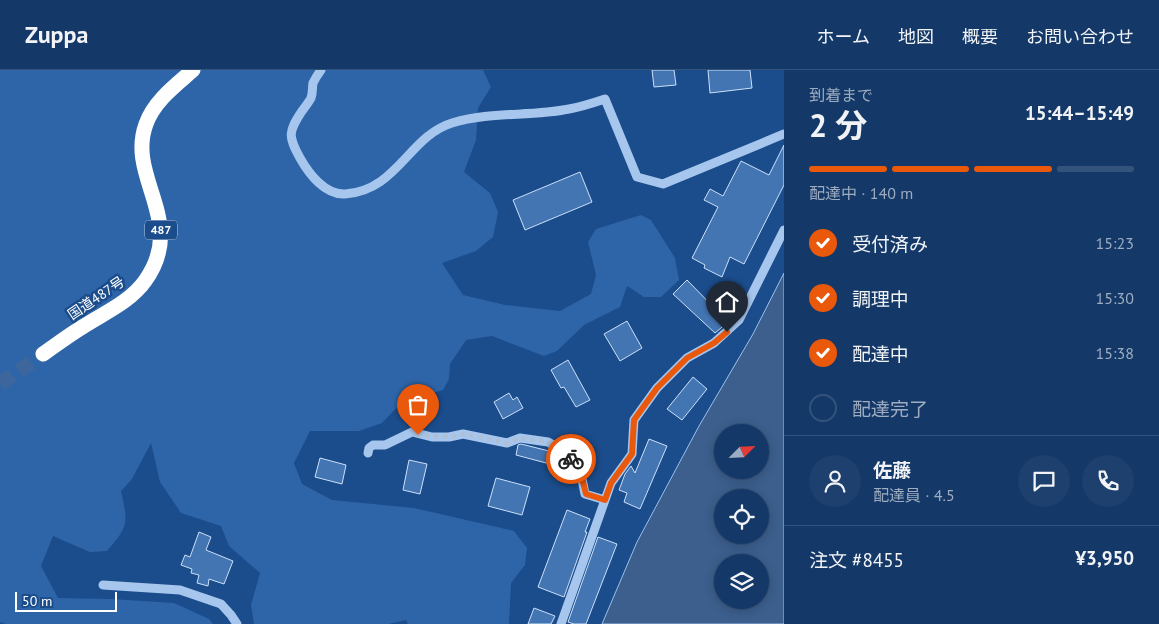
<!DOCTYPE html>
<html lang="ja">
<head>
<meta charset="utf-8">
<style>
  :root { --surface:#143968; --page:#1d406e; --text:#f1f3f6; --muted:#9dacc0; --line:#33537c; --accent:#ea580c }
  body { margin:0; font-family:"PT Sans","Noto Sans JP",sans-serif; background:var(--page); color:var(--text); height:100vh; display:flex; flex-direction:column; font-size:19px; white-space:nowrap }
  * { box-sizing:border-box; margin:0 }
  p { font-size:16px; color:var(--muted) }
  .icon { flex:none; width:28px; height:28px; fill:none; stroke:currentColor; stroke-width:2; stroke-linecap:round; stroke-linejoin:round }
  .map { position:relative; flex:1; overflow:hidden }
  .side { display:flex; flex-direction:column; background:var(--surface); width:375px }
  .side>* { flex:none }
  .needle { width:32px; rotate:66deg }
  .buttons { position:absolute; left:714px; top:354px; display:grid; gap:10px }
  .buttons a { display:grid; place-items:center; width:55px; height:55px; border-radius:50%; background:var(--surface); box-shadow:0 2px 12px #0003,0 0 0 1px var(--line); font-size:25px }
  .scale { position:absolute; left:15px; bottom:12px; width:102px; box-sizing:border-box; padding-left:5px; border:2px solid #fff; border-top:0; font-size:14px; line-height:18px; white-space:nowrap; color:#fff; -webkit-text-stroke:4px #1b4c8b; paint-order:stroke }
  .pin { position:absolute; display:grid; place-items:center; width:42px; height:42px; color:#fff; margin:-51px -21px; border-radius:50% 50% 50% 0; rotate:-45deg; box-shadow:0 0 5px #0007 }
  .pin .icon { rotate:45deg }
  .courier { position:absolute; display:grid; place-items:center; width:50px; height:50px; margin:-25px; border:4px solid #ea580c; border-radius:50%; background:#fff; color:#222; box-shadow:0 1px 6px #0007 }
  .headline em { font-style:normal; font-weight:700 }
  .headline div { display:flex; flex-direction:column-reverse }
  .headline { display:flex; align-items:center; justify-content:space-between; height:85px; padding:0 25px }
  h1 { font-size:32px; font-weight:700; line-height:38px }
  .bar { display:grid; grid-template-columns:repeat(4,1fr); gap:8px 5px; align-content:center; height:60px; padding:0 25px }
  .bar i { height:6px; border-radius:4px; background:var(--line) }
  .bar .on { background:var(--accent) }
  .bar p { grid-column:span 4 }
  .line { display:flex; align-items:center; gap:12px; padding:0 25px; border-top:1px solid var(--line) }
  .line div { flex:1 }
  .round { display:grid; place-items:center; flex:none; width:52px; height:52px; border-radius:26px; background:var(--page) }
  ol { padding:0 25px; list-style:none }
  li { display:flex; align-items:center; gap:15px; height:55px }
  li p { margin-inline-start:auto }
  li .icon { padding:5px; border-radius:50%; background:var(--accent); color:#fff; stroke-width:4 }
  li:last-child { color:var(--muted) }
  li i { width:28px; height:28px; border:2px solid var(--line); border-radius:50% }
  header { display:flex; align-items:center; gap:30px; box-sizing:border-box; height:70px; padding:0 25px; background:var(--surface); border-bottom:1px solid var(--line) }
  header strong { font-size:24px }
  nav { display:flex; gap:28px; margin-inline-start:auto; font-size:18px }
  main { display:flex; flex:1; min-height:0 }
  .map>svg:first-child { display:block }
  .green { fill:#2e65a9 }
  .water { fill:#3c5f8d; stroke:#99c1ef; fill-rule:evenodd }
  .building { fill:#4475b3; stroke:#cbe0f9 }
  .lines { fill:none; stroke-linecap:round; stroke-linejoin:round }
  .highway-tunnel { stroke:#3d679c; stroke-width:15; stroke-dasharray:15 8; stroke-linecap:butt }
  .minor { stroke:#a6c6ed; stroke-width:9 }
  .highway { stroke:#fff; stroke-width:15 }
  .done { stroke:#afc0d6; stroke-width:5; stroke-dasharray:0 9 }
  .route { stroke:#ea580c; stroke-width:6 }
  .labels { text-anchor:middle; stroke-width:5; stroke-linejoin:round; paint-order:stroke }
  .shield { fill:#1b4c8b; stroke:#bbc9dc; stroke-width:1 }
  .shield-label { font-size:12px; font-weight:bold; fill:#fff }
  .street-label { font-size:14px; fill:#fff; stroke:#1b4c8b }
</style>
</head>
<body>
<header>
<strong>Zuppa</strong>
<nav><a>ホーム</a><a>地図</a><a>概要</a><a>お問い合わせ</a></nav>
</header>
<main>
<div class="map">
<svg width="784" height="554" viewBox="0 0 784 554">
  <rect width="100%" height="100%" fill="#1b4c8b"/>
  <path class="green" d="M0 0H483L491 17 478 38 476 70 464 102 490 123 498 142 493 167 476 181 442 193 463 225 505 235 560 241 591 224 596 205 588 172 596 159 641 145 651 150 675 188 679 210 661 227H644L627 216 620 237 584 255 557 281 544 286 492 266 466 270 450 294 449 309 443 320 402 332 382 353 359 361H310L294 393 302 414 332 430 414 438 514 461 527 478 525 495 511 513 509 554H408L406 550 388 554H254L251 535 260 503 229 476 221 456 181 443 160 412 151 373 132 409 121 421C128 453 129 456 107 481L90 482 53 466 41 496 58 528 111 529 174 533 209 549 213 554H6L0 552Z"/>
  <path class="water" d="M784 203V554H602L637 472 699 356 753 264ZM722 362H760V400H722ZM722 428H760V465H722ZM722 492H760V530H722Z"/>
  <path class="building" d="M652 0H674L676 15 654 17Z
    M708 0H750L752 18 710 23Z
    M784 75V115L744 194 730 187 722 207 704 198 705 195 692 188 718 137 704 130 710 119 723 126 741 91 769 105Z
    M580 102 592 132 525 160 513 130Z
    M687 210 728 252 715 263 673 224Z
    M627 251 642 278 620 291 604 264Z
    M568 290 590 330 576 337 564 317 561 318 551 300Z
    M693 307 707 319 682 350 667 339Z
    M509 323 513 330 517 327 523 338 503 349 494 332Z
    M649 369 667 376 640 439 624 432 627 423 619 420 625 404 631 396 635 403Z
    M521 374 553 382 550 394 516 385 518 375Z
    M320 388 346 395 342 414 315 407Z
    M409 390 427 394 420 424 403 420Z
    M496 408 530 417 522 445 488 436Z
    M567 440 590 449 585 462H587L564 527 538 517Z
    M199 462 211 467 206 480 233 491 224 514 209 509 208 516 197 513 199 505 191 503 192 499 181 495 185 485 190 487Z
    M598 467 617 474 586 554H574L568 552Z
    M534 538 555 546 551 554H528Z"/>
  <g class="lines">
    <path class="highway-tunnel" d="M0 314 43 284"/>
    <path class="minor" d="M321 0C318 4 315 9 313 13 312 18 313 23 311 28 309 32 305 37 302 41 288 62 288 66 300 88 309 104 325 125 345 124 397 121 409 66 452 53 490 41 530 47 569 39 581 37 593 33 605 29L637 107 663 114 784 64
      M368 383 369 378 373 375H385L412 362 432 367H449L463 364 507 373 520 368 548 372 567 383 581 404 585 424 605 430
      M103 515 180 520 221 534 231 545 237 554
      M561 554 611 413 632 384 634 350 657 318 687 288 714 273 739 250 784 160"/>
    <path class="highway" d="M43 284C56 275 69 265 84 256 104 243 130 232 145 211 188 151 126 108 146 54 154 31 176 15 193 0"/>
  </g>
  <g class="lines">
    <path class="done" d="M418 365 448 367 464 364 507 373 520 368 548 372 567 383 571 389"/>
    <path class="route" d="M571 389 581 404 586 424 605 430 611 413 632 384 634 350 657 318 687 288 714 273 727 262"/>
  </g>
  <g class="labels">
    <rect class="shield" x="145" y="150.5" width="32" height="19" rx="4"/>
    <g class="shield-label">
      <text x="161" y="164">487</text>
    </g>
    <g class="street-label">
      <text transform="translate(96 228) rotate(-34)" y="5">国道487号</text>
    </g>
  </g>
</svg>
<div class="buttons">
<a><svg class="needle" viewBox="-14 -14 28 28"><path d="M0-13l5 13h-10z" fill="#e53935"/><path d="M0 13l5-13h-10z" fill="#9dacc0"/></svg></a>
<a><svg class="icon" aria-label="locate" viewBox="0 0 24 24"><circle cx="12" cy="12" r="6"/><path d="M12 2v4M12 18v4M2 12h4M18 12h4"/></svg></a>
<a><svg class="icon" aria-label="layers" viewBox="0 0 24 24"><path d="M12 4l9 5-9 5-9-5zM3 14l9 5 9-5"/></svg></a>
</div>
<div class="scale">50 m</div>
<div class="pin" style="left:418px;top:365px;background:#ea580c"><svg class="icon" aria-label="bag" viewBox="0 0 24 24"><path d="M5 8h14l-1 12H6zM9 8a3 3 0 0 1 6 0"/></svg></div>
<div class="pin" style="left:727px;top:262px;background:#1f2937"><svg class="icon" aria-label="home" viewBox="0 0 24 24"><path d="M3 11l9-7 9 7M6 9v11h12V9"/></svg></div>
<div class="courier" style="left:571px;top:389px"><svg class="icon" aria-label="bike" viewBox="0 0 24 24"><circle cx="6" cy="16" r="4"/><circle cx="18" cy="16" r="4"/><path d="M6 16l4-8h5l3 8M10 8l3 8H6M13 5h3"/></svg></div>
</div>
<section class="side">
<div class="headline"><div><h1>2 分</h1><p>到着まで</p></div><em>15:44–15:49</em></div>
<div class="bar"><i class="on"></i><i class="on"></i><i class="on"></i><i></i><p>配達中 · 140 m</p></div>
<ol>
<li><svg class="icon" aria-label="check" viewBox="0 0 24 24"><path d="M5 12l5 5 9-10"/></svg>受付済み<p>15:23</p></li>
<li><svg class="icon" aria-label="check" viewBox="0 0 24 24"><path d="M5 12l5 5 9-10"/></svg>調理中<p>15:30</p></li>
<li><svg class="icon" aria-label="check" viewBox="0 0 24 24"><path d="M5 12l5 5 9-10"/></svg>配達中<p>15:38</p></li>
<li><i></i>配達完了</li>
</ol>
<div class="line" style="height:90px"><a class="round"><svg class="icon" aria-label="person" viewBox="0 0 24 24"><circle cx="12" cy="8" r="4"/><path d="M4 21q1-7 8-7t8 7"/></svg></a><div><b>佐藤</b><p>配達員 · 4.5</p></div><a class="round"><svg class="icon" aria-label="chat" viewBox="0 0 24 24"><path d="M4 5h16v11H9l-5 4z"/></svg></a><a class="round"><svg class="icon" aria-label="phone" viewBox="0 0 24 24"><path d="M5 4h4l2 5-3 2q2 4 5 5l2-3 5 2v4C11 20 4 13 5 4z"/></svg></a></div>
<div class="line" style="height:65px"><div>注文 #8455</div><b>¥3,950</b></div>
</section>
</main>
</body>
</html>
